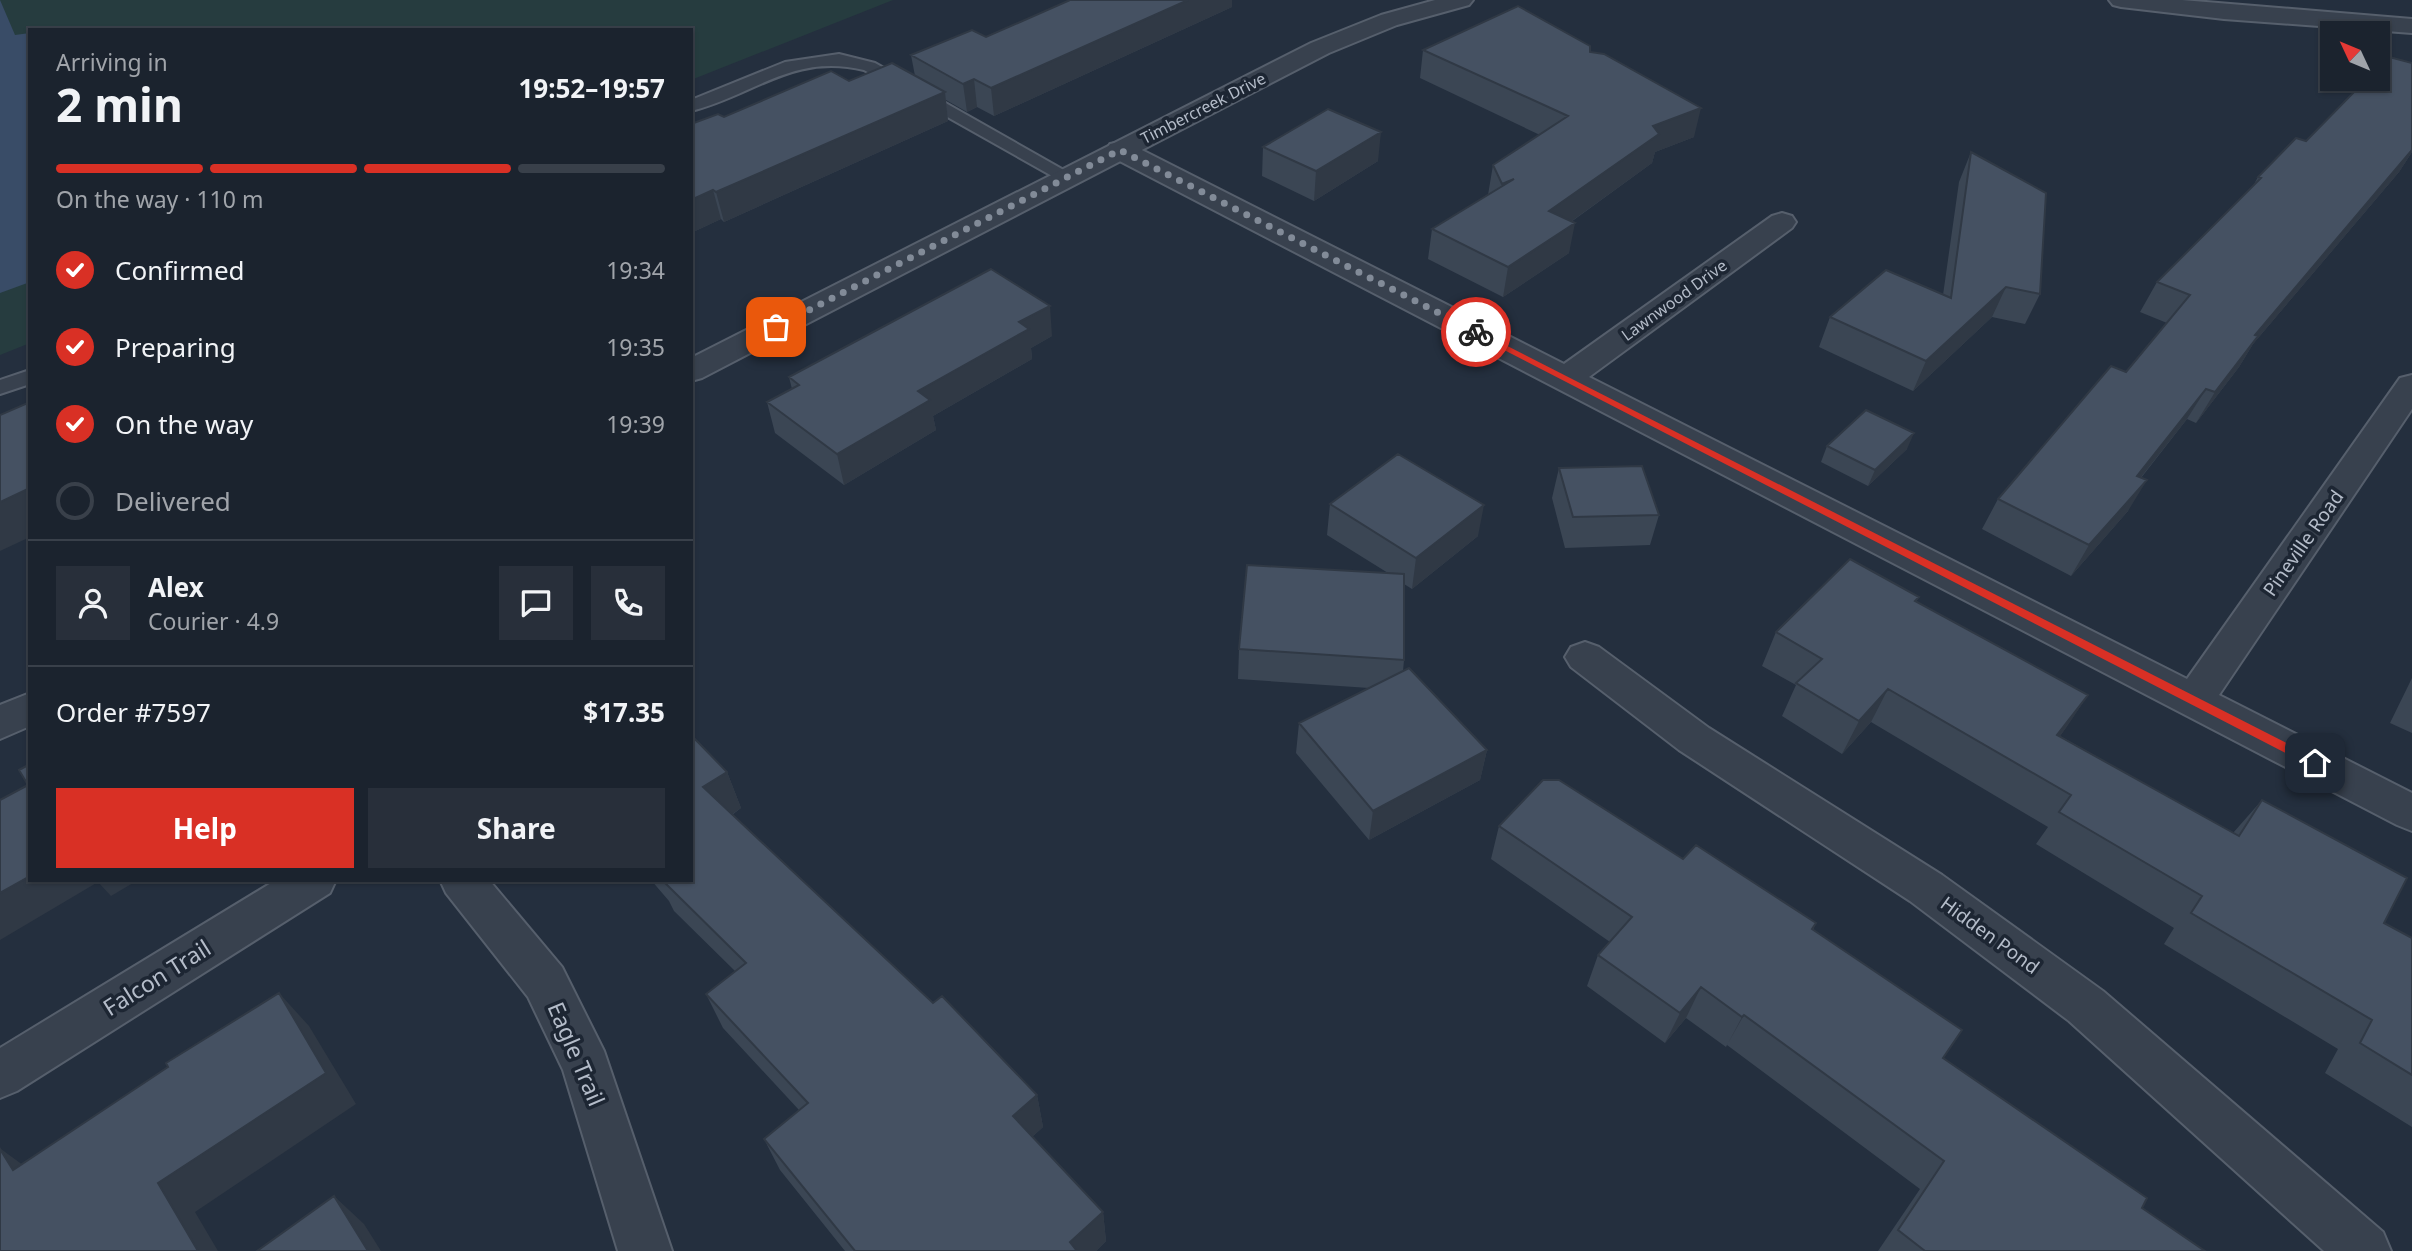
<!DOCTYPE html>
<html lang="en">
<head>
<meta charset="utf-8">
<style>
  :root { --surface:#1b232e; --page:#282f3a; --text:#f1f3f6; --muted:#a0a4aa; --line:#39404a; --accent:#d93025 }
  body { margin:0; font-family:"Noto Sans",sans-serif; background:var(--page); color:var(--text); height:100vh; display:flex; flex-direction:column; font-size:26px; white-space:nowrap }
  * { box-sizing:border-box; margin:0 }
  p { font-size:23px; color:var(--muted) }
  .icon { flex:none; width:38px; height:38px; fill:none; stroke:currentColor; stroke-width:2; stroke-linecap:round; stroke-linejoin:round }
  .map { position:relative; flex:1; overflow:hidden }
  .side { position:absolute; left:28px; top:28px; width:665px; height:854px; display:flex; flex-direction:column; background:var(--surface); border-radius:0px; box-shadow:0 2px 5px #0004,0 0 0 2px var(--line) }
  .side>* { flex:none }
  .needle { width:46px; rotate:314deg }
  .controls { position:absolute; left:2320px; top:21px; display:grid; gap:14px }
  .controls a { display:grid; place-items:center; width:70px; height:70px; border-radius:0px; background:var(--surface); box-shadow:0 2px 5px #0004,0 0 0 2px var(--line); font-size:35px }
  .pin { position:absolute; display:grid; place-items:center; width:60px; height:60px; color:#fff; margin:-30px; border-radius:14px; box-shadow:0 4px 10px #0006 }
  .courier { position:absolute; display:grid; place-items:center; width:70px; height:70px; margin:-35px; border:5px solid #d93025; border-radius:50%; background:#fff; color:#222; box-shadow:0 2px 9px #0007 }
  .overview em { font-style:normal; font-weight:700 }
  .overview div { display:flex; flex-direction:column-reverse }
  .overview { display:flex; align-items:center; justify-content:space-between; height:119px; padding:0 28px }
  h1 { font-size:46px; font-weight:700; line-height:52px }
  .bar { display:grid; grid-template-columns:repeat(4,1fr); gap:10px 7px; align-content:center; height:84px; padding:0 28px }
  .bar i { height:9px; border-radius:5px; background:var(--line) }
  .bar .on { background:var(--accent) }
  .bar p { grid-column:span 4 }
  .line { display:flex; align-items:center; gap:18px; padding:0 28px; border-top:2px solid var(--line) }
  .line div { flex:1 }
  .round { display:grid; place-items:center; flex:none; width:74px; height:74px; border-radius:0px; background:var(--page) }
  ol { padding:0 28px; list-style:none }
  li { display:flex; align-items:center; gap:21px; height:77px }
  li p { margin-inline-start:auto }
  li .icon { padding:7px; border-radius:50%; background:var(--accent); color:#fff; stroke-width:4 }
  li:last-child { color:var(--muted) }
  li i { width:38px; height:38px; border:4px solid var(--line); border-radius:50% }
  .primary-button { display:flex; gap:14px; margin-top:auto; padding:14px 28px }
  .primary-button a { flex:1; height:80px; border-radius:0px; background:var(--accent); color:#fff; font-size:28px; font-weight:700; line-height:80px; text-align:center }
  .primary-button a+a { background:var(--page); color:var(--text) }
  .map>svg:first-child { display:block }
  .green { fill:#263c3f }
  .water { fill:#394c67 }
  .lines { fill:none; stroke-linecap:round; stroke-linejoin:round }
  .service-casing { stroke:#565f6c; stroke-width:4 }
  .minor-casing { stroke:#565f6c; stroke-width:4 }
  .tertiary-casing { stroke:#565f6c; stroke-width:4 }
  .service { fill:#38414e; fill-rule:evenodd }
  .minor { fill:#38414e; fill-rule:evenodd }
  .tertiary { fill:#38414e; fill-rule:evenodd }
  .wall { fill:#3b4654 }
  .shaded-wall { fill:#303945 }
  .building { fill:#455162; stroke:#303945; stroke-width:2 }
  .route { fill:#d93025 }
  .done { stroke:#828b98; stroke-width:7; stroke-dasharray:0 12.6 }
  .labels { text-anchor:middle; stroke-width:7; stroke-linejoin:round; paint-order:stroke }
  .far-street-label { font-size:16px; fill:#b4bcc9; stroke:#1d2633 }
  .street-label { font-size:19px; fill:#b4bcc9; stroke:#1d2633 }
  .near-street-label { font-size:23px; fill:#b4bcc9; stroke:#1d2633 }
</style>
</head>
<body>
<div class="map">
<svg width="2412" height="1251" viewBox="0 0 2412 1251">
  <rect width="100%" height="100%" fill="#242f3e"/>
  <path class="green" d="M0 0H893L691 80V30H30V343L0 355Z"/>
  <path class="water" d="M0 0 15 35 30 33V282L0 293Z"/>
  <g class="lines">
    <g class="service-casing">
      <path id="service" d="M839 54 875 63 1076 177 1073 181H1061L864 70C792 53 755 95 691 111V100L785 62Z
        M30 370V384L0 394V380Z"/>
    </g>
    <g class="minor-casing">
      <path id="minor" d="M1120 142 1130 144 1564 364 1772 216 1782 213 1792 216 1796 222 1792 228 1589 377 2187 679 2400 378 2412 375V409L2219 695 2412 793V831L2397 825 1110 156 1106 150 1110 144Z
        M1585 642 1599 647 1709 728 1942 875 2103 991 2383 1232 2391 1251H2324L2069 1021 1910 901 1679 750 1571 667 1565 657 1571 647Z
        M276 880H336L330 893 17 1091 0 1098V1048Z
        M440 880H489L562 967 604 1051 672 1251H618L563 1070 528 997 446 893Z"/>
    </g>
    <g class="tertiary-casing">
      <path id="tertiary" d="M1435 0H1473L1469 5 1397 25 1329 53 702 378 691 381V358L1311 43 1381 15Z
        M2109 0H2182L2412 19V33L2224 19 2121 7 2113 5Z
        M30 693V726L0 739V705Z"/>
    </g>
    <use href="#service" class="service"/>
    <use href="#minor" class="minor"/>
    <use href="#tertiary" class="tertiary"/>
  </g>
  <path class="wall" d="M1232 7 994 116 977 107 967 112 946 100 948 121 724 222 721 219 691 233V124L724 117 849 81 915 76 911 55 986 37Z
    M1423 50 1590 52 1694 137 1655 152 1652 163 1571 222 1569 253 1503 297 1428 259 1432 229 1488 195 1493 165 1540 135 1420 78Z
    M2412 63V152L2399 172 2253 344 2239 367 2196 423 2187 419 2141 478 2128 511 2071 576 1982 529 1998 499 2126 372 2167 323 2140 312 2157 282 2253 186 2258 177 2306 141 2358 88 2363 79H2378Z
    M1263 147 1378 161 1314 201 1262 176Z
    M1971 152 2040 294 2025 324 1992 317 1913 391 1819 347 1830 317 1943 295 1959 182Z
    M1052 336 1031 348 1032 359 933 416 936 430 844 485 775 433 767 402 792 389 789 377Z
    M1827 446 1907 449 1868 486 1821 462Z
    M1559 468 1659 515 1650 545 1565 548 1552 498Z
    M1330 504 1478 536 1412 589 1404 584V660L1403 671 1487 750 1480 780 1369 840 1296 753 1299 723 1369 688 1238 679 1239 649 1388 573 1327 535Z
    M1919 597 1916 602 2088 695 2060 736 2233 833 2262 800 2384 923 2412 938V1127L2325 1073 2338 1049 2164 944 2174 928 2036 844 2048 827 1871 722 1842 754 1782 716 1796 685 1762 666 1776 632Z
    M2412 678V733L2390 723Z
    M727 772 741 808 732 815 933 1003 1037 1095 1043 1127 1032 1137 1103 1212 1106 1241 1096 1251H845L780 1170 764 1139 799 1110 723 1028 706 994 735 971 674 911 669 901 651 880H691Z
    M1499 826 1683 859 1816 923 1813 930 1943 1058 2142 1208 2205 1251H1878L1920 1189 1727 1045 1726 1047 1686 1018 1665 1043 1587 986 1598 955 1610 942 1491 859Z"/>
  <path class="shaded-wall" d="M1188 0H1232V7L994 116 991 88Z
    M974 79 977 107 967 112 963 84Z
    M945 92 948 121 724 222 716 192Z
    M1701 108 1694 137 1655 152 1652 163 1544 241 1549 211 1653 126Z
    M1381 132 1378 161 1314 201 1316 171Z
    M2412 150V152L2399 172 2253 344 2239 367 2196 423 2215 392 2255 335Z
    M713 190 721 219 691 233V200Z
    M1575 223 1569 253 1503 297 1508 267Z
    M2006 287 1992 317 1913 391 1926 361Z
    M1050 306 1052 336 1031 348 1032 359 933 416 936 430 844 485 837 454 918 391 1019 322Z
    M2206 389 2187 419 2118 506 2137 476Z
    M1914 433 1907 449 1868 486 1875 470Z
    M2147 480 2128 511 2071 576 2089 545Z
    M30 488V537L0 551V502Z
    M1484 505 1478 536 1412 589 1416 558Z
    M1888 689 1871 722 1842 754 1859 721Z
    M2088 695 2066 728 2036 768 2057 735Z
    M1487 750 1480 780 1369 840 1373 811Z
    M727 772 741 808 718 824 703 787Z
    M30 876V880H138L111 896 98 882 0 940V893Z
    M1701 987 1686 1018 1665 1043 1680 1013Z
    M279 993 309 1026 356 1104 195 1212 218 1251H198L158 1183Z
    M1744 1015 1727 1045 1726 1047 1742 1017Z
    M1037 1095 1043 1127 1020 1148 1013 1116Z
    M1 1149 42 1179 13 1170Z
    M334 1196 364 1224 381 1251H368Z
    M1103 1212 1106 1241 1096 1251H1071L1070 1242Z"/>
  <path class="building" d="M1070 0H1188L991 88 974 79 963 84 911 55 972 30 986 37Z
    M1518 6 1590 46V52L1604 54 1701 108 1653 126 1659 134 1549 211 1575 223 1508 267 1432 229 1514 179 1502 184 1493 165 1568 116 1423 50Z
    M2378 54 2412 63V150L2255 335 2258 336 2215 392 2206 389 2137 476 2147 480 2089 545 1998 499 2111 366 2126 372 2190 295 2157 282 2261 178 2258 177 2296 138 2306 141 2361 85 2364 79H2378Z
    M892 63 945 92 716 192 713 190 691 200V124L718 114 724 117 831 71 849 81Z
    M1328 109 1381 132 1316 171 1263 147Z
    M1971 152 2046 193 2040 294 2006 287 1926 361 1830 317 1886 270 1951 298Z
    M991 269 1050 306 1019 322 1029 329 918 391 930 400 837 454 767 402 799 385 789 377Z
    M30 402V488L0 502V415Z
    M1866 410 1914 433 1875 470 1827 446Z
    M1398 454 1484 505 1416 558 1330 504Z
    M1642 466 1659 515 1573 517 1559 468Z
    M1850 559 1919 597 1915 601 2088 695 2057 735 2239 836 2262 800 2407 878 2384 923 2412 938V1075L2360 1043 2372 1020 2191 913 2202 896 2059 812 2071 795 1888 689 1859 721 1796 683 1822 659 1776 632Z
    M1247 565 1404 574V660L1239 649Z
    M1409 668 1487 750 1373 811 1299 723Z
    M691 735 727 772 703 787 933 1003 942 996 1037 1095 1013 1116 1103 1212 1070 1242 1077 1251H855L764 1139 808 1103 706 994 746 963 662 880H691Z
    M30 764V876L0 893V800L28 785 19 770Z
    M1543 780H1559L1683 859 1696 845 1816 923 1812 929 1962 1030 1943 1058 2147 1198 2142 1208 2205 1251H1925L1898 1230 1944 1161 1744 1015 1742 1017 1701 987 1680 1013 1598 955 1632 917 1499 826Z
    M279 993 326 1073 158 1183 198 1251H0V1149L13 1170 168 1067 166 1063Z
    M334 1196 368 1251H257Z"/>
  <path class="route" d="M1476 330 2320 760 2321 763 2315 768 2311 766 1473 334 1471 332Z"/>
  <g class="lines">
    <path class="done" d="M776 327 1120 150 1476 332"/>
  </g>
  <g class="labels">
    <g class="far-street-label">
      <text transform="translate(1203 108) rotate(-27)" y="6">Timbercreek Drive</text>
      <text transform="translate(1674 300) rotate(-36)" y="6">Lawnwood Drive</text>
    </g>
    <g class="street-label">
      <text transform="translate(2303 543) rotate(-55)" y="7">Pineville Road</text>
      <text transform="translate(1990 935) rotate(36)" y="7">Hidden Pond</text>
    </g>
    <g class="near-street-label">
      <text transform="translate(157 978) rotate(-32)" y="8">Falcon Trail</text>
      <text transform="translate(576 1054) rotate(67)" y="8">Eagle Trail</text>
    </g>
  </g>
</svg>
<div class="controls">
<a><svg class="needle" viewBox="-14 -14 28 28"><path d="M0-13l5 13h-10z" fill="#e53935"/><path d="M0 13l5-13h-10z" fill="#a0a4aa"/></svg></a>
</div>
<div class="pin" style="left:776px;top:327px;background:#ea580c"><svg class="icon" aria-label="bag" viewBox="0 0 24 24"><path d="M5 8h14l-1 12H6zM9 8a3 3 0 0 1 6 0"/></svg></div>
<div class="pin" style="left:2315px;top:763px;background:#1f2937"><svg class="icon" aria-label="home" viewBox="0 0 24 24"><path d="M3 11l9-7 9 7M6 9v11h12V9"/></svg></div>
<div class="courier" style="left:1476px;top:332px"><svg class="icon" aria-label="bike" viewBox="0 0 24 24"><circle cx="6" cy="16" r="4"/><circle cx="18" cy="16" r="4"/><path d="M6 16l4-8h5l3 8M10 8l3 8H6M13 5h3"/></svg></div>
<section class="side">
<div class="overview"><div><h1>2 min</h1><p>Arriving in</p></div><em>19:52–19:57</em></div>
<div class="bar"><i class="on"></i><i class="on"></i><i class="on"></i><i></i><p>On the way · 110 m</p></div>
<ol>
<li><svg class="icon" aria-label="check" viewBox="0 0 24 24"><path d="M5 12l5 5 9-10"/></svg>Confirmed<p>19:34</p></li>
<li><svg class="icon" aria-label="check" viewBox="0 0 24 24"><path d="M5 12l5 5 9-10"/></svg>Preparing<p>19:35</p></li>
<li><svg class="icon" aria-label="check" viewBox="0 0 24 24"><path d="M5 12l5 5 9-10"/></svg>On the way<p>19:39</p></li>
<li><i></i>Delivered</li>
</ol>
<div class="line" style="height:126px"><a class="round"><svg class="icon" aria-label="person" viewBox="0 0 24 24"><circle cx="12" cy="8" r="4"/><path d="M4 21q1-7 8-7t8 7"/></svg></a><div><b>Alex</b><p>Courier · 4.9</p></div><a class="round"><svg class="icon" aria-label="chat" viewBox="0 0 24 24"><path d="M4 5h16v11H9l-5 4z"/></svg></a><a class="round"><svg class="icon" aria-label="phone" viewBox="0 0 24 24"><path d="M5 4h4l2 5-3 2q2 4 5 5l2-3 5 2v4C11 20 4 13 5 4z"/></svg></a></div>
<div class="line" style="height:91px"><div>Order #7597</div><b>$17.35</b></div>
<div class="primary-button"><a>Help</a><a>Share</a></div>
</section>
</div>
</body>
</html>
